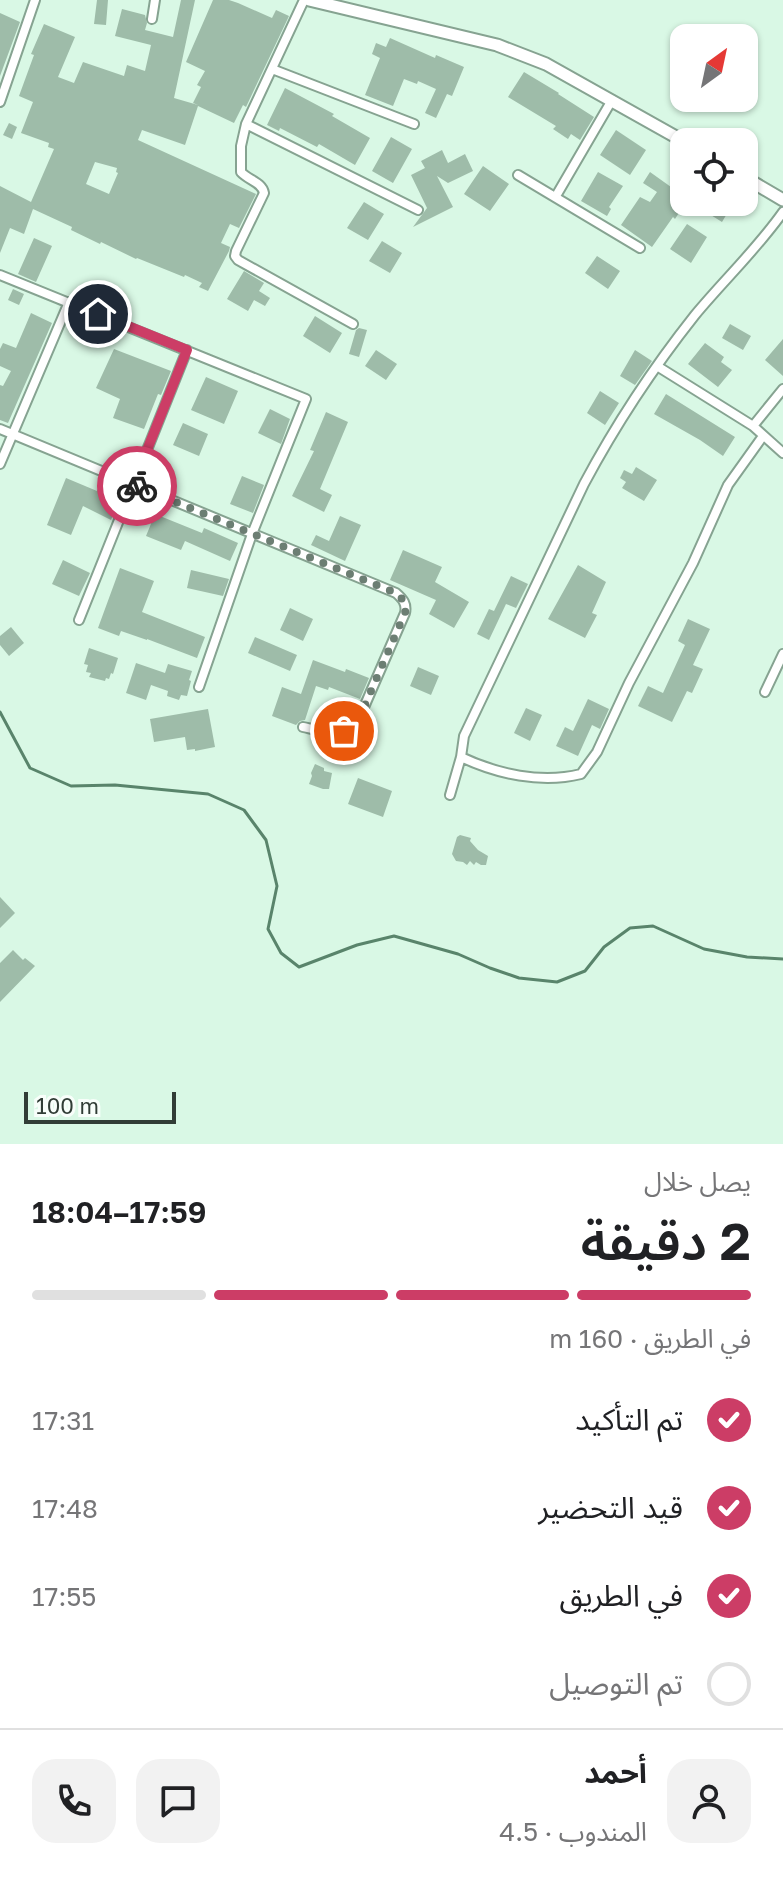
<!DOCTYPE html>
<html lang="ar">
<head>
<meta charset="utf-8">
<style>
  :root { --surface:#fff; --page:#f2f2f2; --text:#202124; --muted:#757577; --line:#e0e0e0; --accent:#cc3d66 }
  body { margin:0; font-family:"Golos Text","Noto Sans Arabic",sans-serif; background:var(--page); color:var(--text); direction:rtl; height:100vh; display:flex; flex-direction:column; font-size:30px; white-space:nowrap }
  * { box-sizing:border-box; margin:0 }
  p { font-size:26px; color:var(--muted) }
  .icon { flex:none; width:44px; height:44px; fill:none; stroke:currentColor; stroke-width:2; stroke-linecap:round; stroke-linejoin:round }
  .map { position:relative; height:1144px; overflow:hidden; direction:ltr }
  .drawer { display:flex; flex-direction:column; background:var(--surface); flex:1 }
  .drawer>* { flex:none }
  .needle { width:52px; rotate:33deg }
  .tools { position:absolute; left:670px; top:24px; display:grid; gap:16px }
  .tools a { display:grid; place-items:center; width:88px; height:88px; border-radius:16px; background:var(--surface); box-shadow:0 2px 6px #0004; font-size:40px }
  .scale { position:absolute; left:24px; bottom:20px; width:152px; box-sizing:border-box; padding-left:8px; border:4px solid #313d36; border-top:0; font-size:22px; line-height:28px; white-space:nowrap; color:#313d36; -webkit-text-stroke:6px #f8fefa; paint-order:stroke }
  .pin { position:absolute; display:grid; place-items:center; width:68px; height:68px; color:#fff; margin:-34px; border:4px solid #fff; border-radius:50%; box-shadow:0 2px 8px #0007 }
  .courier { position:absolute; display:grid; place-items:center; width:80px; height:80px; margin:-40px; border:6px solid #cc3d66; border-radius:50%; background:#fff; color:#222; box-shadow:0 2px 10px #0007 }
  .overview em { font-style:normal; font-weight:600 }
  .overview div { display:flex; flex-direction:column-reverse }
  .overview { display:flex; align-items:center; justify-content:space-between; height:136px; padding:0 32px }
  h1 { font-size:52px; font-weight:600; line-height:60px }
  .bar { display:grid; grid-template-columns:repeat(4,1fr); gap:12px 8px; align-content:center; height:96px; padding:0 32px }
  .bar i { height:10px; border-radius:6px; background:var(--line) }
  .bar .selected { background:var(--accent) }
  .bar p { grid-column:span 4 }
  .line { display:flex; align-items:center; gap:20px; padding:0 32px; border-top:2px solid var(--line) }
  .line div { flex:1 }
  .round { display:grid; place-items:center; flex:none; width:84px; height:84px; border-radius:24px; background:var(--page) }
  ol { padding:0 32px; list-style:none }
  li { display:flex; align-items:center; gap:24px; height:88px }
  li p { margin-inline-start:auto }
  li .icon { padding:8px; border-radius:50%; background:var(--accent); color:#fff; stroke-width:4 }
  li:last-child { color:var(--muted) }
  li i { width:44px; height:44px; border:4px solid var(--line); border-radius:50% }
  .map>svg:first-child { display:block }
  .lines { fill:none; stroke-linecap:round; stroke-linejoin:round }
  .stream { stroke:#59846b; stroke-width:3 }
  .building { fill:#9ebca9; fill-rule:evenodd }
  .street-casing { stroke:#86a391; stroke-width:12 }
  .secondary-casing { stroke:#86a391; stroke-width:15 }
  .street { stroke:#fff; stroke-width:8 }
  .secondary { stroke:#fff; stroke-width:11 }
  .done { stroke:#6c7e73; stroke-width:8; stroke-dasharray:0 14.4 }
  .route { stroke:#cc3d66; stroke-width:10 }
</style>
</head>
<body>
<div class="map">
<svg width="783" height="1144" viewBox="0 0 783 1144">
  <rect width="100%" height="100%" fill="#d9f8e5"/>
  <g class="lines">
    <path class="stream" d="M0 712 30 768 71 786 115 785 208 794 244 810 266 840 277 886 268 929 281 953 299 967 357 945 394 936 458 954 490 968 519 978 557 982 585 971 604 947 630 928 653 926 704 949 747 957 783 959"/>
  </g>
  <path class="building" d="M97 0H108L106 25 94 24Z
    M181 0H195L174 98 198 105 193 103 201 87 197 85 205 71 186 62 213 0H229L238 3 272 18 276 10 289 16 246 107 243 105 234 123 198 106 185 145 142 130 138 140 256 194 239 228 230 224 221 243 230 247 229 251 208 291 199 287 202 283 185 275 184 277 137 258 136 259 101 242 100 244 71 230 72 227 33 209 24 234 10 228 0 253V186L31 202 54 149 48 147 49 143 21 133 33 102 19 96 34 55 31 54 44 24 75 37 58 77 74 83 83 62 124 76 127 65 145 71 151 45 115 36 122 9 145 15 147 23 145 30 173 37ZM95 162 117 168 116 172 118 173 109 194 86 184Z
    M0 13 20 22 0 76Z
    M390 38 435 58 436 55 464 67 452 96 447 94 436 118 425 113 436 89 418 81 417 84 404 79 393 106 365 95 380 58 372 54 376 43 386 47Z
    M524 72 559 93 558 94 594 117 580 140 571 134 568 139 553 129 556 126 508 97Z
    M285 88 334 114 332 116 370 138 355 165 319 144 317 147 280 128 279 131 267 125Z
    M9 123 17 127 12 139 3 135Z
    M616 130 646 150 630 175 600 155Z
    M391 137 412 149 393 183 372 171Z
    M442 150 448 163 465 154 473 171 448 183 437 176 453 207 413 227 427 208 411 175 425 168 421 161Z
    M483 166 509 184 490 211 464 194Z
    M598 172 623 186 609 207 611 209 607 216 581 201Z
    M650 172 678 192 684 183V205L675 219 673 217 652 247 621 225 640 197 650 202 657 192 643 183Z
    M364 202 384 214 368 240 347 228Z
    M690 202H734L722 222Z
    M687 224 707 237 691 263 670 249Z
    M34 238 52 246 36 282 18 274Z
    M382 241 402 253 390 273 369 261Z
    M597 256 620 271 608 289 585 273Z
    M244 271 264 283 259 291 270 298 265 306 254 300 248 311 227 299Z
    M13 289 24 294 19 305 8 300Z
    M31 313 52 323 8 423 0 420V385L3 386 11 371 0 366V349L3 343 16 348Z
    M315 316 342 333 330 353 303 336Z
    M730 324 751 336 743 350 722 338Z
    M359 328 367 330 359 357 349 354 356 330Z
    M783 339V376L765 360Z
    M705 343 724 357 721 362 732 370 718 387 688 364Z
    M114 349 171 371 161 395 158 394 144 429 113 418 120 399 96 388Z
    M376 350 397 364 386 380 365 366Z
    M635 350 652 361 635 385 620 376Z
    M206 377 238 391 224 424 191 410Z
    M600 391 619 403 605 425 587 413Z
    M666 394 735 437 723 456 700 440 654 414Z
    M270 409 290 419 281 444 258 433Z
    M326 412 348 422 320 489 332 495 324 512 292 496 314 451 310 450Z
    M183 423 208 434 199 456 173 445Z
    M636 467 657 480 644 501 622 488 626 482 620 478 624 470 632 474Z
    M242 476 264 485 253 513 230 504Z
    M66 478 97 491 98 489 120 500 111 520 83 506 71 535 47 525Z
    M155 514 202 533 204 528 238 543 230 561 185 541 181 550 146 536Z
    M340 516 361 525 345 561 311 545 316 535 329 541Z
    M403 550 442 567 435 582 469 602 454 628 429 614 436 600 390 580Z
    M63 560 90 573 79 596 52 584Z
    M578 565 606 582 592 613 597 615 585 638 548 619Z
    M120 568 154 581 142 612 205 637 197 658 147 639V640L121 631 119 636 98 628Z
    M191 570 229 579 223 596 187 588Z
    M511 576 528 584 516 608 506 604 489 640 477 634 489 609 494 611Z
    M290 608 313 619 303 641 280 630Z
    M688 619 710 629 693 665 703 669 692 693 687 691 672 722 638 706 648 686 663 693 685 645 678 641Z
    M11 627 24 643 9 656 0 645V636Z
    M255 637 297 655 290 671 248 653Z
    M89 648 118 658 113 674 111 673 109 679 106 678 105 681 89 677 91 673 86 672 88 665 84 664Z
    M313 660 345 672 346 669 369 678 360 699 329 687 328 690 316 686 305 720 300 721 296 725 272 716 282 687 301 694Z
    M136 663 165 673 168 664 192 671 189 680 191 681 187 696 181 695 179 700 167 696 168 691 151 685 146 700 126 693Z
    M418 667 439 676 431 695 410 686Z
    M588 699 609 709 600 729 592 725 578 756 556 746 565 727 573 731Z
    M526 708 542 715 530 741 514 733Z
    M208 709 215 747 195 751V749L187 750 185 737 154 742 150 719Z
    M315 764 324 768V771L332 773 329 789H323L309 784 312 776 311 773Z
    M358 778 392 791 383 817 348 804Z
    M460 835 471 838 470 841 478 850 488 856 486 865H481L476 862 474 865 470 861 467 865 463 862 456 861 452 854 457 837Z
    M0 897 15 913 0 928Z
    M13 950 23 960 25 958 35 966 0 1002V963Z"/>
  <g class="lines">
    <g class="street-casing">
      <path id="street" d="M304 0 246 124 241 146V172C248 180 262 182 264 193L236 251 235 256 238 260 353 324
        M152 19 155 0
        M272 69 414 124
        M0 102 35 0
        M246 124 418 210
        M518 175 640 248
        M556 196 612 100
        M0 275 306 399 252 534 199 687
        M657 366 753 426 783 453
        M753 426 783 389
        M0 429 396 593C403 599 407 604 405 613L358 721C341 738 325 732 303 727
        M0 464 69 302
        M79 620 187 350
        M765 692 783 654
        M461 757C497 774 541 784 581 774L597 752 629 683 693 563 728 485 763 436
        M450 795 461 757 464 736 584 484C616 424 653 368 695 315 724 280 757 249 783 212"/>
    </g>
    <g class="secondary-casing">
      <path id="secondary" d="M309 0 497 45 546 64 685 142
        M744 177 783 200"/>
    </g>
    <use href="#street" class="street"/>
    <use href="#secondary" class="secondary"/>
  </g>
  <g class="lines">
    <path class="done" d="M137 486 396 593C403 599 407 604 405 613L358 721 350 729 344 731"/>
    <path class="route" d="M98 314 187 350 133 485 137 486"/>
  </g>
</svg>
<div class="tools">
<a><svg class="needle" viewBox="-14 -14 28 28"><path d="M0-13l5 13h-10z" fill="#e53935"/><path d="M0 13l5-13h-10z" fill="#757577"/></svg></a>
<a><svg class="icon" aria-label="locate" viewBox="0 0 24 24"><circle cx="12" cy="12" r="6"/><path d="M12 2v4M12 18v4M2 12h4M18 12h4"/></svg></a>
</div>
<div class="scale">100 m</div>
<div class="pin" style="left:344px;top:731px;background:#ea580c"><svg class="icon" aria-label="bag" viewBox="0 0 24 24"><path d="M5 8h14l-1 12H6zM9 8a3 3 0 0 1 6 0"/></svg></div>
<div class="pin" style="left:98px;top:314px;background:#1f2937"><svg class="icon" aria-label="home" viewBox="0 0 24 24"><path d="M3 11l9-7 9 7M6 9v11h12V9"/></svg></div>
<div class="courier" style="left:137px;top:486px"><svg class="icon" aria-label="bike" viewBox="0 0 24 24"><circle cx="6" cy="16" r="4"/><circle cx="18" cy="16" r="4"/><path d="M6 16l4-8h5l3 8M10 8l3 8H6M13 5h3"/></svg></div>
</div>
<section class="drawer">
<div class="overview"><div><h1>2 دقيقة</h1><p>يصل خلال</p></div><em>17:59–18:04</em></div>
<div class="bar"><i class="selected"></i><i class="selected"></i><i class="selected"></i><i></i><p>في الطريق · 160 m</p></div>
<ol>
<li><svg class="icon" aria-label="check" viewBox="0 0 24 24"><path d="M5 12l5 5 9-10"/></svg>تم التأكيد<p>17:31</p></li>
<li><svg class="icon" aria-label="check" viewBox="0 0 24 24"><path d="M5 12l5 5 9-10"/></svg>قيد التحضير<p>17:48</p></li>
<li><svg class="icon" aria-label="check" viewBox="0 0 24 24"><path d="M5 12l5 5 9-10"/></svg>في الطريق<p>17:55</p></li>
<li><i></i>تم التوصيل</li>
</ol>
<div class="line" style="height:144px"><a class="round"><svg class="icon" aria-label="person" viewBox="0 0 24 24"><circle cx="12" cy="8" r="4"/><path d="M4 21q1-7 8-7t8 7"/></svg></a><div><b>أحمد</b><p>المندوب · 4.5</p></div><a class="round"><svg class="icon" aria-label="chat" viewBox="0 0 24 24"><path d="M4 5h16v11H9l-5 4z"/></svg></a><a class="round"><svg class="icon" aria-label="phone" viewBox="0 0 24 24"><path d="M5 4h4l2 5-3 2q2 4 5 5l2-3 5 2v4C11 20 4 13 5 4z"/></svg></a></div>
</section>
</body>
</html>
